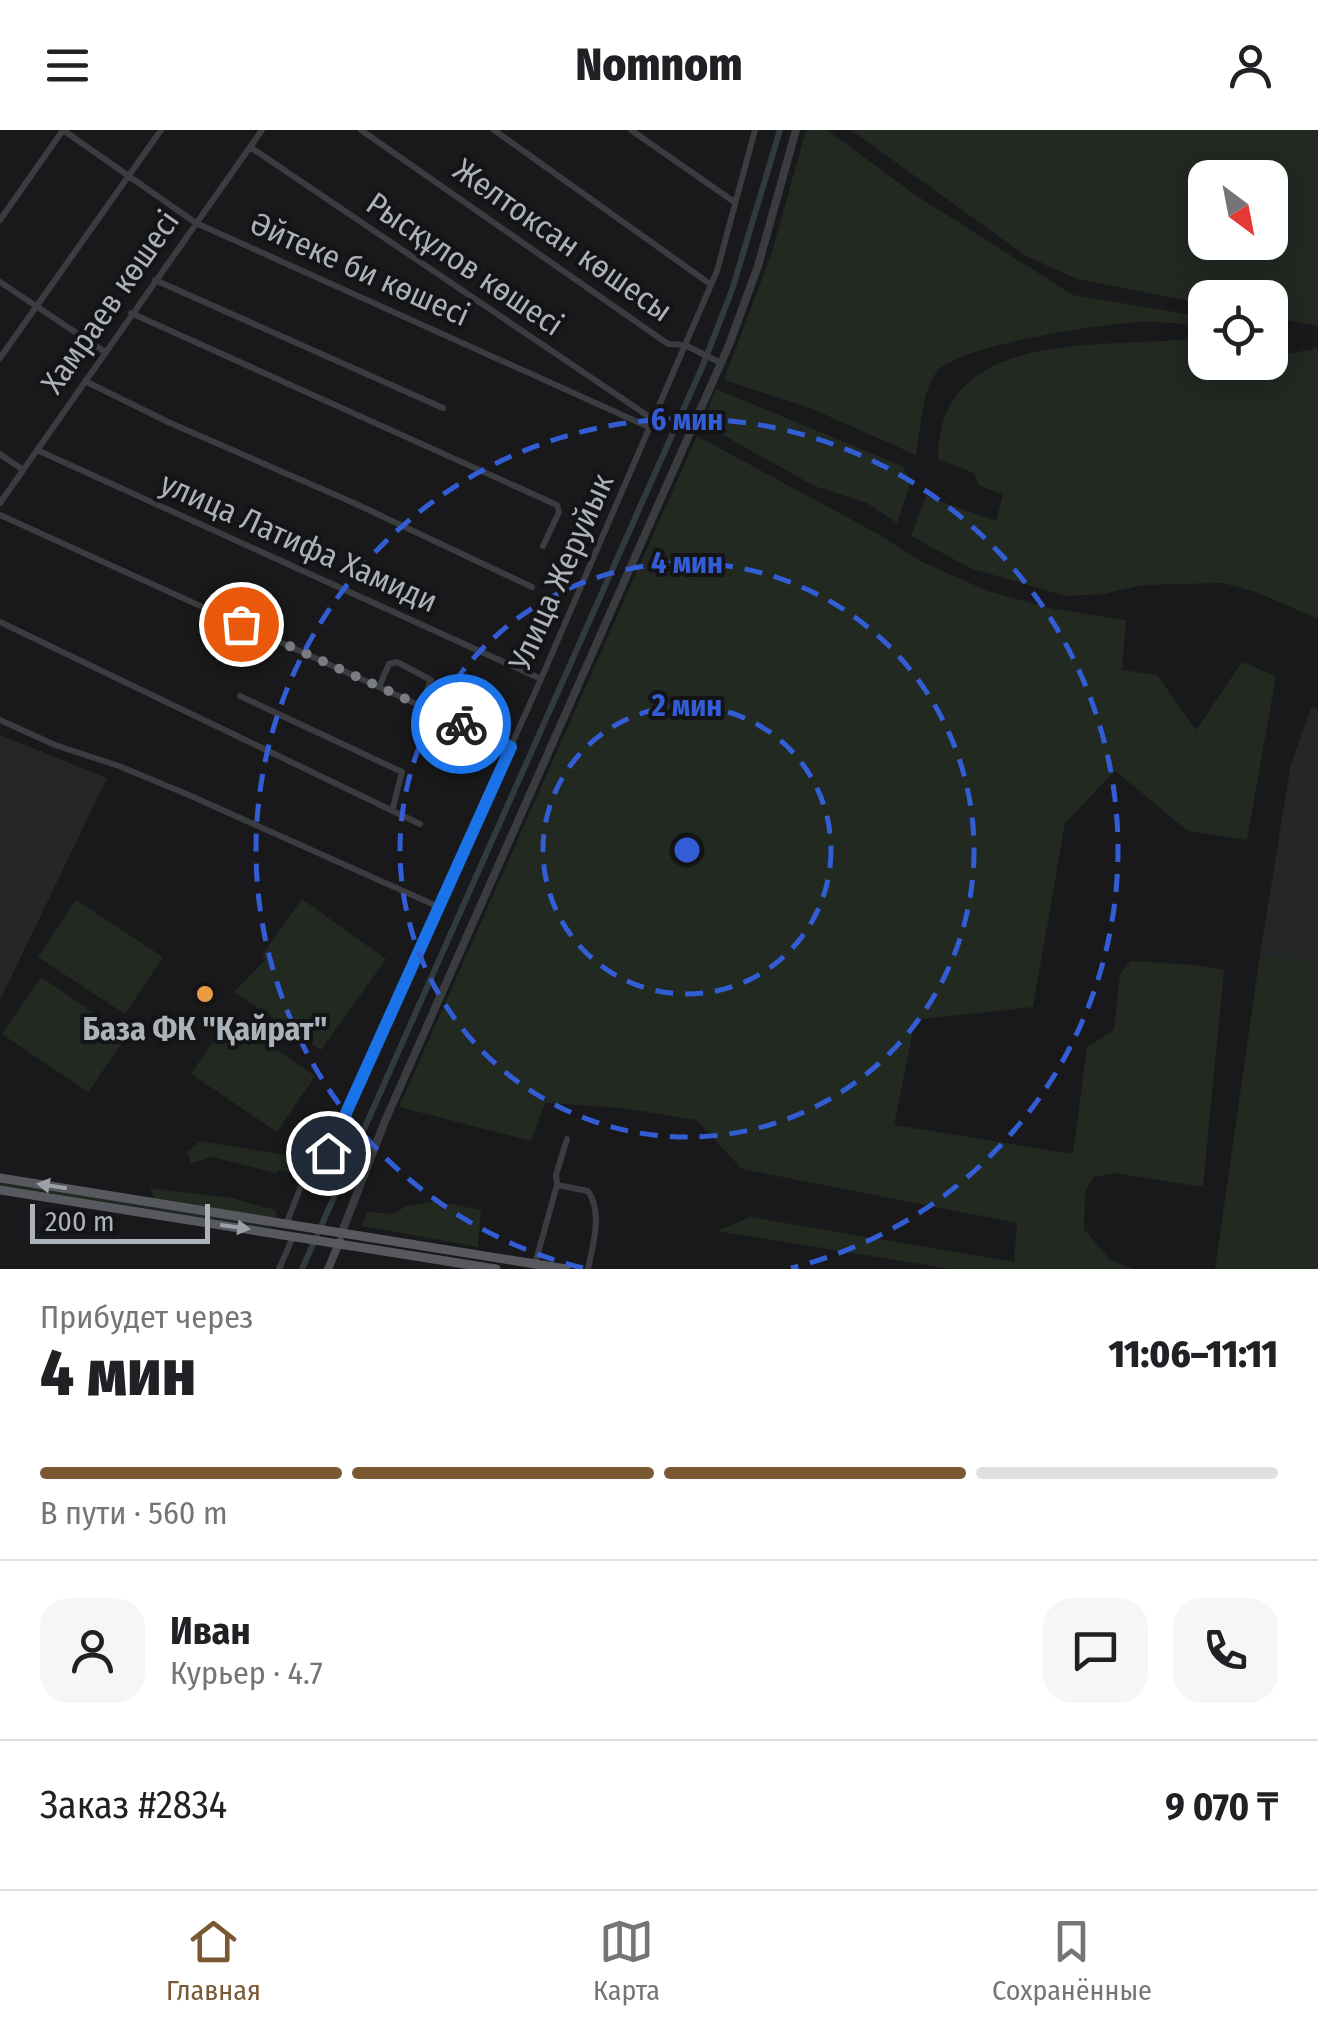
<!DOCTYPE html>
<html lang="ru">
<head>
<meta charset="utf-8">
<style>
  :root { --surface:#fff; --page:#f6f6f6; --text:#202124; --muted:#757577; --line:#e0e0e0; --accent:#7a5832 }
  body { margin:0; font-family:"Fira Sans Condensed",sans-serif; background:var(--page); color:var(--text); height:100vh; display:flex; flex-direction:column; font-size:38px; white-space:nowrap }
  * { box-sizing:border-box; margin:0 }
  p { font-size:32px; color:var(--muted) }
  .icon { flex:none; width:55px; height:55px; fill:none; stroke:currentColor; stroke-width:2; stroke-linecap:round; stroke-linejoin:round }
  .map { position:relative; height:1139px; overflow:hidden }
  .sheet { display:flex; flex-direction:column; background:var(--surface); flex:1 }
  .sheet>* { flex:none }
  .needle { width:65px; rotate:148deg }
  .controls { position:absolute; left:1188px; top:30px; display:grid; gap:20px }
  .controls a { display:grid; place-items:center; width:100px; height:100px; border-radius:20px; background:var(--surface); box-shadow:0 5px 25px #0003; font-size:50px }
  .scale { position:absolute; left:30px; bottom:25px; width:180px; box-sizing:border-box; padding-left:10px; border:5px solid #acb2ba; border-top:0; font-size:28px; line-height:35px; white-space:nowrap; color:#acb2ba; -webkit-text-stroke:8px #141416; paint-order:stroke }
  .pin { position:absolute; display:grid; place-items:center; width:85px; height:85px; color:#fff; margin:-42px; border:5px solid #fff; border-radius:50%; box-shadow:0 2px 10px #0007 }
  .courier { position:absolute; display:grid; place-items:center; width:100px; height:100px; margin:-50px; border:8px solid #1a73e8; border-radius:50%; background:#fff; color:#222; box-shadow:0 2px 12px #0007 }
  .summary em { font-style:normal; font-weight:800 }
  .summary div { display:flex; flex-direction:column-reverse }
  .summary { display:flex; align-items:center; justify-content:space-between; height:170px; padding:0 40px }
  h1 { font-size:65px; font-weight:800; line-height:75px }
  .bar { display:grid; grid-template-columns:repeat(4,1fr); gap:15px 10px; align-content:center; height:120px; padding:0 40px }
  .bar i { height:12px; border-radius:8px; background:var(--line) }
  .bar .active { background:var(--accent) }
  .bar p { grid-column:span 4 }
  .line { display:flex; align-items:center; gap:25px; padding:0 40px; border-top:2px solid var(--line) }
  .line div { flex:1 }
  .round { display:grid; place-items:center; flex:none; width:105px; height:105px; border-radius:30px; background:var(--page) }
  header { display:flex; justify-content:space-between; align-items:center; height:130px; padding:0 40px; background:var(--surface); font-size:45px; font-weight:800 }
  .dock { display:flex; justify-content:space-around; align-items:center; height:140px; border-top:2px solid var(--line); background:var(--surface); font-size:28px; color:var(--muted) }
  .dock a { display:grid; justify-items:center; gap:5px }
  .dock .active { color:var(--accent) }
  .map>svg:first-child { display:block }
  .built { fill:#252628 }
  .green { fill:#212921; fill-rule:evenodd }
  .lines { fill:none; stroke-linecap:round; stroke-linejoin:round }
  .canal { stroke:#303a3f; stroke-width:6 }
  .minor { stroke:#3a3c40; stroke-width:6 }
  .tertiary { stroke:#3a3c40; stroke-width:8 }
  .secondary { stroke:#484b50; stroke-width:8 }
  .primary { stroke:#57595f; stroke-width:9 }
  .oneway { fill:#9ba0a8 }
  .done { stroke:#797c82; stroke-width:10; stroke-dasharray:0 18 }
  .route { stroke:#1a73e8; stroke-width:12 }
  .ring { fill:none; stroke:#325dd4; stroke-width:5; stroke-dasharray:18 12 }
  .poi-dot { fill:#e99b44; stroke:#141416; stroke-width:4 }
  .labels { text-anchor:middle; stroke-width:8; stroke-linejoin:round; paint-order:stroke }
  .street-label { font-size:32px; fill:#acb2ba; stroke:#141416 }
  .poi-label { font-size:32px; font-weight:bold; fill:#acb2ba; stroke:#141416 }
  .centre { fill:#325dd4; stroke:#141416; stroke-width:5 }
  .ring-label { font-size:30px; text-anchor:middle; font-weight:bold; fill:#325dd4; stroke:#141416; stroke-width:8; stroke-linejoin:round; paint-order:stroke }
</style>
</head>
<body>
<header><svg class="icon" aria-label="menu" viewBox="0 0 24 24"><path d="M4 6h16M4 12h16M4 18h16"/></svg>Nomnom<svg class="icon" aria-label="person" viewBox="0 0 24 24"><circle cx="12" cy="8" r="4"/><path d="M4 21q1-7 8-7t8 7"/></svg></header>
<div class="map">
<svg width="1318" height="1139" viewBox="0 0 1318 1139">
  <rect width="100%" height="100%" fill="#19191b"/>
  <path class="built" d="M1311 578 1318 579V833L1260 824 1291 634Z
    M0 605 107 648 0 870Z"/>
  <path class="green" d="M806 0H827L914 64 1073 165 1205 187V196C1185 194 1164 192 1143 192 1107 193 955 215 936 243 921 264 921 300 916 325L810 278 724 250 772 122Z
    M851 0H1318V196L1270 187V168H1205V174L1077 149 1026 126ZM1205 48H1270V112H1205Z
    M1177 210 1205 211V232H1270V218L1292 223 1318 218V489L1256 462 1223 453 1142 455 1105 464 1065 466 970 438 911 406 926 366 996 391 1003 364 979 356 974 343 938 329C937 203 1088 217 1177 210Z
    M716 259 902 336 911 351 897 393 867 373 814 356 702 293Z
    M697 306 880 405 922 432 988 461 1054 479 1126 490 1122 540 1157 545 1196 600 1242 532 1276 546 1247 710 1188 701 1115 641 1065 693 1033 877 915 890 894 995 1073 1024 1087 917 1114 900 1120 844 1131 831 1195 835 1224 840 1203 1057 1115 1043 1094 1047 1085 1062 1084 1099 1110 1130 1134 1139H951L717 1101 750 1087 1014 1132 1017 1093 742 1039 696 990 623 978 545 973 531 1011 399 977Z
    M302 769 386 829 321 920 234 862 266 829 262 825Z
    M76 770 163 827 125 884 38 827Z
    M1260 824 1318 833V1139H1215Z
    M41 847 127 906 88 962 2 904Z
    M230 887 315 946 277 1002 191 944Z
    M200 1011 292 1026 304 1040 295 1044 279 1040 275 1043 213 1027 191 1033 187 1022Z
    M0 1052 271 1095 270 1098 0 1055Z
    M150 1058 232 1068 275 1080 277 1086 271 1088 155 1070Z
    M435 1071 481 1080 478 1117 362 1096 367 1082 392 1084 407 1076Z"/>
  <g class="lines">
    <path class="canal" d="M302 1139 703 235 732 160 780 0"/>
    <path class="minor" d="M361 0 668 214 685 215 721 233
      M494 0 710 154
      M631 0 733 71
      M250 17 654 290
      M0 90 63 0 196 93 651 298
      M155 150 443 278
      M0 152 105 222
      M131 183 557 375 559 382 543 416
      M0 228 161 0
      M85 251 168 292 354 373 532 457
      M37 320 541 549
      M0 324 23 340
      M0 373 262 0
      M0 385 511 617
      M0 492 420 694
      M379 557 389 534 397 532 431 550 421 575
      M240 566 402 642 392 681
      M0 590 55 615 119 636 191 666 439 777
      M567 1009 556 1045 557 1055 588 1061C603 1083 593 1114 588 1139
      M287 1092 301 1056 316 1049 336 1007 541 549 717 141 755 0
      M535 1134 557 1055
      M279 1139 293 1107"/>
    <path class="tertiary" d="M342 1102 385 991 729 215 758 136 796 0"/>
    <path class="secondary" d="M328 1139 340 1111"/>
    <path class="primary" d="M0 1048 566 1139
      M0 1060 496 1139"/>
  </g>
  <defs><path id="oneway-solid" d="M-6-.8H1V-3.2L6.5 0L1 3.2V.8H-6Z" transform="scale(2.5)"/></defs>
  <g class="oneway">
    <use href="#oneway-solid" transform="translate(52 1056) rotate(-171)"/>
    <use href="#oneway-solid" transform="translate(235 1097) rotate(8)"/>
  </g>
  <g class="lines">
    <path class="done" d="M241 494 461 594"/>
    <path class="route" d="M328 1023 511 617 461 594"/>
  </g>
  <g class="ring">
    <circle cx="687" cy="720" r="144"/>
    <circle cx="687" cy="720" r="287"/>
    <path d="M583 1138A431 431 0 1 1 791 1138"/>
  </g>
  <circle class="poi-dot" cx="205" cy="864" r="10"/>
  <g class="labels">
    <g class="street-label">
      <text transform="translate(563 110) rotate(35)" y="11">Желтоксан көшесы</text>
      <text transform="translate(465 134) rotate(34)" y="11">Рысқұлов көшесі</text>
      <text transform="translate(360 139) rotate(24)" y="11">Әйтеке би көшесі</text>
      <text transform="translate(110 172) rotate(-55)" y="11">Хамраев көшесі</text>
      <text transform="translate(299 412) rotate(24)" y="11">улица Латифа Хамиди</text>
      <text transform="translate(561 442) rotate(-66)" y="11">Улица Жеруйык</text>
    </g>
    <g class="poi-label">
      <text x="205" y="910">База ФК "Қайрат"</text>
    </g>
  </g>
  <circle cx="687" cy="720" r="15" class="centre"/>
  <g class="ring-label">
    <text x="687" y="300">6 мин</text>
    <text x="687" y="443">4 мин</text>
    <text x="687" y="586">2 мин</text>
  </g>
</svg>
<div class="controls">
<a><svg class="needle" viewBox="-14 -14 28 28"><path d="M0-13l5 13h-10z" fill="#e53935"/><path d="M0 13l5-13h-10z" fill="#757577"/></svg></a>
<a><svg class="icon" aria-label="locate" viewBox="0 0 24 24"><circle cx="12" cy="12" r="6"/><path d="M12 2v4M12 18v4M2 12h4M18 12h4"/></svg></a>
</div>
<div class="scale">200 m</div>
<div class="pin" style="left:241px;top:494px;background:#ea580c"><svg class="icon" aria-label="bag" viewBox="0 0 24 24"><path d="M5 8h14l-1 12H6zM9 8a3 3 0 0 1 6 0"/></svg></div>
<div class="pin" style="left:328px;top:1023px;background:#1f2937"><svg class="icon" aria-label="home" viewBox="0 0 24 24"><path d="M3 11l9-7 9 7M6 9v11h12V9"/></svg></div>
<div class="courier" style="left:461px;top:594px"><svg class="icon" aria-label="bike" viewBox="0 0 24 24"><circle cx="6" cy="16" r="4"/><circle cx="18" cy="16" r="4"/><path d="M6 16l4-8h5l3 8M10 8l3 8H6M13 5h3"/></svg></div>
</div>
<section class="sheet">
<div class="summary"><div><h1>4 мин</h1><p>Прибудет через</p></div><em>11:06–11:11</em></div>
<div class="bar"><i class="active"></i><i class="active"></i><i class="active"></i><i></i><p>В пути · 560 m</p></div>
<div class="line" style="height:180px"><a class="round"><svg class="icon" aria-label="person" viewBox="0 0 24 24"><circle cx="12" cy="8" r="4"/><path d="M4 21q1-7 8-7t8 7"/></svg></a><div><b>Иван</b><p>Курьер · 4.7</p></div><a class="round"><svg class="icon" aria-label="chat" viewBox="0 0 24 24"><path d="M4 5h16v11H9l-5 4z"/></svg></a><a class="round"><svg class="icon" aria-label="phone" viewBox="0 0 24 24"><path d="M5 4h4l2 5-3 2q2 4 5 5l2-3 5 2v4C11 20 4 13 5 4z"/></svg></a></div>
<div class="line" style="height:130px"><div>Заказ #2834</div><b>9 070 ₸</b></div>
</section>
<nav class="dock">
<a class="active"><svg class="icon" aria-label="home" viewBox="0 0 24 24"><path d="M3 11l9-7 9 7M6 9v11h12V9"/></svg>Главная</a>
<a><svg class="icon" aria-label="map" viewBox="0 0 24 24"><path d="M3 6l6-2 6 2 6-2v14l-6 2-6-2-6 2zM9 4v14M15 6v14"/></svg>Карта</a>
<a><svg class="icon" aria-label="saved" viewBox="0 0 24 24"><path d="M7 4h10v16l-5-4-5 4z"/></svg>Сохранённые</a>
</nav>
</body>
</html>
